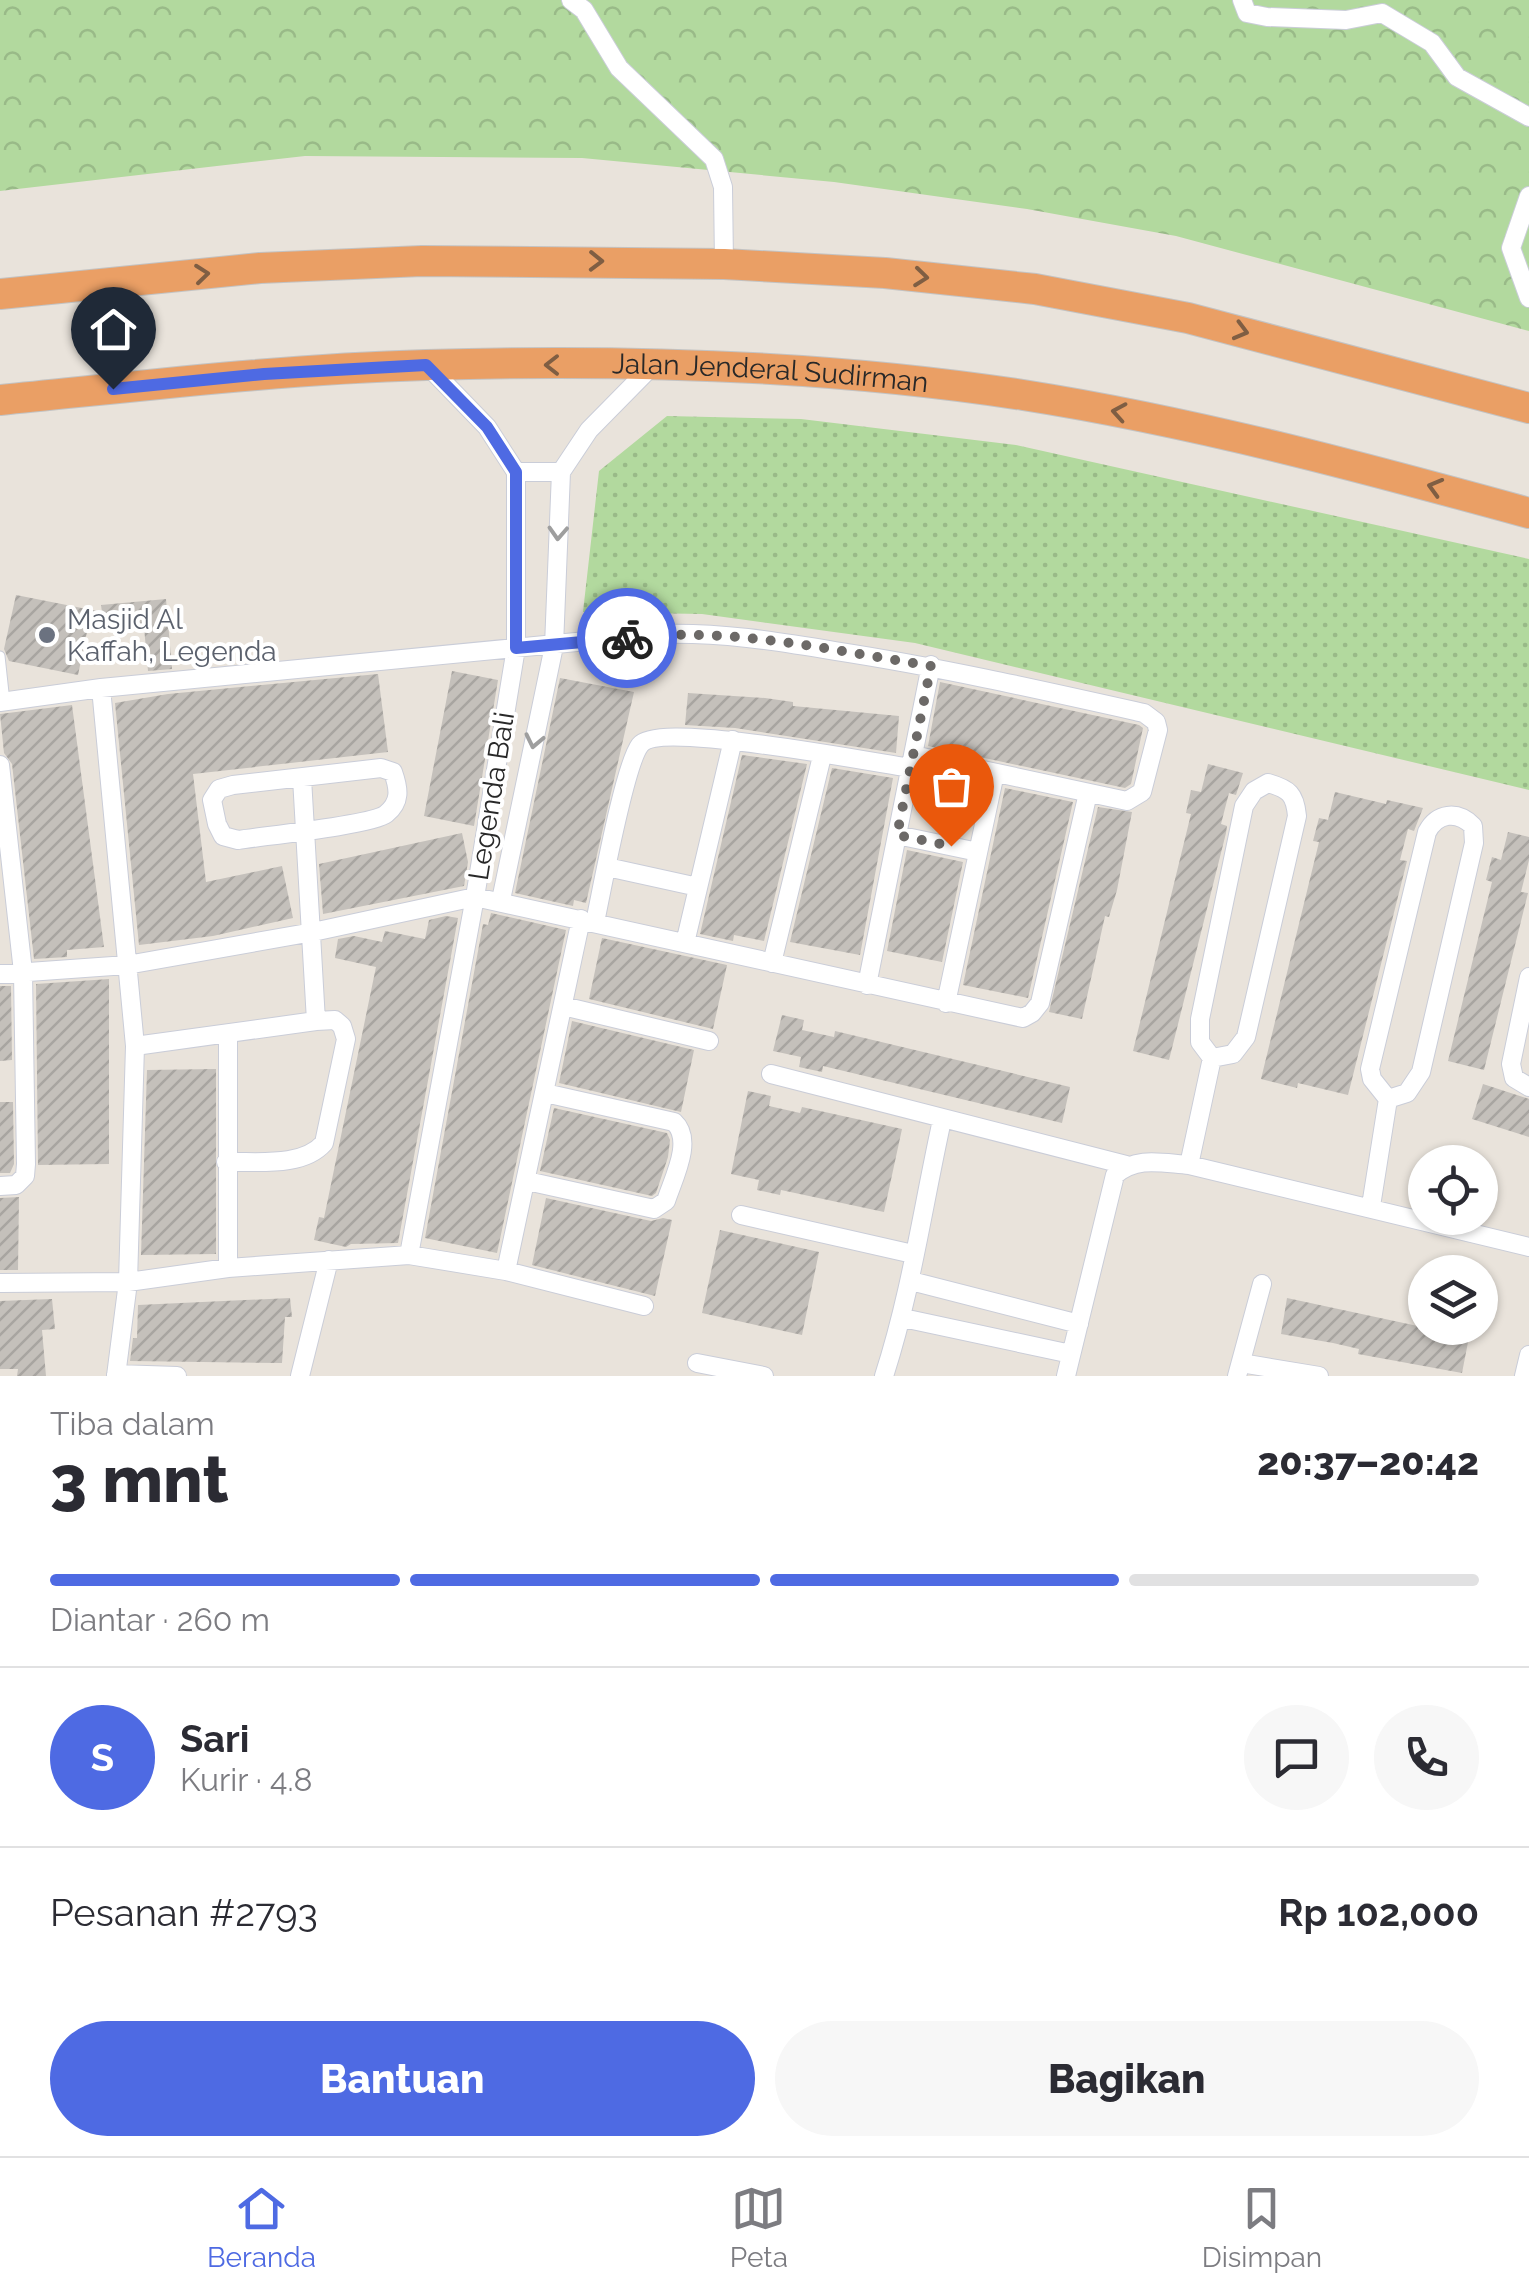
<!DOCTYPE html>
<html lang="id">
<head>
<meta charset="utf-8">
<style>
  :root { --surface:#fff; --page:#f7f7f7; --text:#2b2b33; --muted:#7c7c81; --line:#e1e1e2; --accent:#4e6ae3 }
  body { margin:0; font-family:Raleway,sans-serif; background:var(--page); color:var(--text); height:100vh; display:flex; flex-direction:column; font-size:38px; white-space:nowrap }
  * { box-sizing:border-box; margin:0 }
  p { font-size:32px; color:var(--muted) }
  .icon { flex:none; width:55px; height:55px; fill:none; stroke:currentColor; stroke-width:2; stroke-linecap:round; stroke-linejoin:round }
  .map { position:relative; height:1376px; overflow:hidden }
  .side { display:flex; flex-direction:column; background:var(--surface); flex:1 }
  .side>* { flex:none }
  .tools { position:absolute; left:1408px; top:1145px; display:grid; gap:20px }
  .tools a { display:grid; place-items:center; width:90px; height:90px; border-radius:50%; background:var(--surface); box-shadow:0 2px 8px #0004; font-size:50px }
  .pin { position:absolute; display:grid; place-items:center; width:85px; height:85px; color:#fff; margin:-102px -42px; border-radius:50% 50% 50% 0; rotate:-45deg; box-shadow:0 0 10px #0007 }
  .pin .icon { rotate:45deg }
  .courier { position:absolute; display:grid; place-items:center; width:100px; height:100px; margin:-50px; border:8px solid #4e6ae3; border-radius:50%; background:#fff; color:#222; box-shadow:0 2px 12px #0007 }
  .overview em { font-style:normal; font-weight:800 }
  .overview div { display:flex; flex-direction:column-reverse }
  .overview { display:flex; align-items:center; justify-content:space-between; height:170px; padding:0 50px }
  h1 { font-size:65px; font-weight:800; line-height:75px }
  .bar { display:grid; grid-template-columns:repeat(4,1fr); gap:15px 10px; align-content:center; height:120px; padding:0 50px }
  .bar i { height:12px; border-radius:8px; background:var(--line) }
  .bar .current { background:var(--accent) }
  .bar p { grid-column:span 4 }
  .line { display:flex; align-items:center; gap:25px; padding:0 50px; border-top:2px solid var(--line) }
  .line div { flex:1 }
  .round { display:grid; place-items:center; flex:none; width:105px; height:105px; border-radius:52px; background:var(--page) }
  .primary-button { display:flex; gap:20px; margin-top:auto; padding:20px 50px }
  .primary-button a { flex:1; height:115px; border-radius:60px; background:var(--accent); color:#fff; font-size:40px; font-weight:800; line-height:115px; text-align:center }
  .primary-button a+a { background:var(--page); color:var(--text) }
  .tab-bar { display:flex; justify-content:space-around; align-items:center; height:140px; border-top:2px solid var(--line); background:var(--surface); font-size:28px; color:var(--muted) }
  .tab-bar a { display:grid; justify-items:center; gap:5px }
  .tab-bar .current { color:var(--accent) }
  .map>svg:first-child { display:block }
  .grass { fill:url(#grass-dots) }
  .forest { fill:url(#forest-crowns) }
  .building { fill:url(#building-hatch) }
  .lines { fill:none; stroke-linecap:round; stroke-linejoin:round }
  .lane-casing { stroke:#cacdd8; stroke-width:11 }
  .street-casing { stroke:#cacdd8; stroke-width:20 }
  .highway-casing { stroke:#c3c3c3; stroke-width:32 }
  .lane { stroke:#fff; stroke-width:9 }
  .street { stroke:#fff; stroke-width:18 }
  .highway { stroke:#ea9f65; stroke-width:30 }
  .oneway { stroke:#7f5e43 }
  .oneway2 { stroke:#9e9e9e }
  .done { stroke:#6c6967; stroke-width:10; stroke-dasharray:0 18 }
  .route { stroke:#4e6ae3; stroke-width:12 }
  .worship-dot { fill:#6b7280; stroke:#fff; stroke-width:4 }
  .labels { text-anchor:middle; stroke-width:8; stroke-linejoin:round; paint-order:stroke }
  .street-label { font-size:28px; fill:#282828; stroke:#fff }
  .worship-label { font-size:28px; fill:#5b616d; stroke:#fff; text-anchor:start }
</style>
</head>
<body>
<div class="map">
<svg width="1529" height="1376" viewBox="0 0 1529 1376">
  <defs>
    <pattern id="grass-dots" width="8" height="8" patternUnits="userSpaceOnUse" patternTransform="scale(2.5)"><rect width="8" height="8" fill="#b2d99e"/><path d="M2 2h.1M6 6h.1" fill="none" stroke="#99ba88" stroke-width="1.8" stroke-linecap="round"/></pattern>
    <pattern id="forest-crowns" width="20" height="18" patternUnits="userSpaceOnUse" patternTransform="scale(2.5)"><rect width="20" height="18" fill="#b2d99e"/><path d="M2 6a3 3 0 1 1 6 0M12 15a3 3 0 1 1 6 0" fill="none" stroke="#99ba88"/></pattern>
    <pattern id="building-hatch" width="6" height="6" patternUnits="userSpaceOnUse" patternTransform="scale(2.5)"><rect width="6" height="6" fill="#c4c0bb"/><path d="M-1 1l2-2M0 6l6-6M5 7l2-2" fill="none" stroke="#a8a5a1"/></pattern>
  </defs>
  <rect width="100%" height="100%" fill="#e9e3db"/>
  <path class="grass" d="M667 416 801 419 1016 445 1529 559V790L915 643 702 614 583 612 599 471Z"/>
  <path class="forest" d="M0 0H1529V331L1176 236 1027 209 834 182 582 158 305 156 0 191Z"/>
  <path class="building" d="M16 595 102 612 101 605 166 599 172 669 148 671 144 627 87 632 78 675 9 661 4 649Z
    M452 671 498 680 474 826 424 816Z
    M378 674 388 752 193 774 206 882 282 866 293 918 213 936 139 945 115 703 168 694Z
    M560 678 634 692 586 903 574 900 573 906 515 893Z
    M940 682 1139 725 1143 728 1131 784 1125 788 928 746Z
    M688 693 765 698 793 702V706L899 716 896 753 735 728 685 725Z
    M72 705 104 947 67 950V957L34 959 12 764 4 753 0 714Z
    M742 755 807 764 764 941 734 935 733 941 700 934Z
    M1208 764 1243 773 1236 795 1229 793 1221 824 1227 826 1226 833 1169 1060 1133 1051 1191 814 1186 813 1191 790 1201 792Z
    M832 768 893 778 860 955 790 942Z
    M1005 788 1073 802 1028 998 963 985Z
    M1335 792 1386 804 1387 800 1423 808 1414 831 1408 829 1400 860 1407 861 1348 1095 1298 1083 1297 1088 1261 1079 1319 842 1313 841 1319 818 1328 820Z
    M1098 807 1132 812 1117 890 1109 917 1105 916 1082 1019 1049 1012Z
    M1508 832 1529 837V860L1521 892 1528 893 1484 1070 1448 1061 1492 882 1486 880 1492 857 1501 860Z
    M462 833 468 862 464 886 323 914 319 864Z
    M907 850 963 862 942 962 887 951Z
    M491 913 566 930 497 1253 425 1238 483 924 488 925Z
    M446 916 458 918 398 1243 351 1244 346 1247 314 1240 319 1217 324 1218 376 967 335 958 338 939 354 936 382 942 385 931 425 939 429 920Z
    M602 938 727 965 713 1029 589 999Z
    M109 979V1164L38 1165 36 984Z
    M0 986H11L12 1060 0 1061Z
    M782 1015 804 1020 802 1030 834 1037 835 1031 1070 1087 1062 1123 823 1066 822 1072 799 1067 801 1057 773 1051Z
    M572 1021 694 1050 681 1112 559 1083Z
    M216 1069V1254L141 1255 147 1070Z
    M1483 1084 1529 1099V1137L1472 1119Z
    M748 1091 771 1096 769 1106 800 1113 802 1107 902 1129 884 1212 781 1190 780 1195 757 1190 759 1180 731 1174Z
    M0 1102H13L14 1164 10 1173H0Z
    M554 1108 667 1133 670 1140 668 1157 656 1193 652 1196 540 1171Z
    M19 1197 18 1270H0V1198Z
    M546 1198 651 1221 663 1218 672 1220 655 1296 532 1265Z
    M720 1230 819 1252 802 1335 702 1313Z
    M290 1298 292 1317H285L282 1363 130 1361 133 1338H137L138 1305Z
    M1287 1298 1469 1337 1462 1373 1358 1354 1359 1349 1333 1343 1281 1334Z
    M52 1299 55 1329 42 1330 46 1376H17L18 1369H0V1301Z"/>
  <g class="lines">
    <g class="lane-casing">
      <path id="lane" d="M0 656 5 702"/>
    </g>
    <g class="street-casing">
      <path id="street" d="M571 0 584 10 619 68 714 159 723 187 724 264
        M1242 0 1247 13 1267 17 1346 20 1382 13 1432 43 1457 77 1529 117
        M1529 196 1511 248 1529 298
        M516 472H561
        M101 688 135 1046 128 1282 116 1376
        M0 702 101 688 659 634C719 632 776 641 835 651 939 667 1041 690 1144 713L1156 722 1158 730 1142 792 1127 801 913 755
        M0 765 23 972 26 1164 25 1176 16 1185 0 1186
        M381 768 393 772C399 789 401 802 386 814 372 825 263 836 238 840L223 836 217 824 212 800 219 789 233 785Z
        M302 778 316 1021
        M897 835 978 852
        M607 867 698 887
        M501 900 554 646 561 472 589 430 653 365
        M595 922C602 890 624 766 640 745 659 721 871 762 910 768
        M685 943 733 740
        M772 963 822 756
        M0 974 127 965 313 932 475 897 1023 1018 1032 1013 1040 1003 1088 793
        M1529 977 1511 1064 1514 1078 1529 1087
        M867 985 931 665
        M946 1003 995 773
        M563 1006 709 1041
        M228 1035V1268
        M135 1046 316 1021 335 1020 342 1026 346 1039 324 1143C302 1168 256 1161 226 1162
        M771 1074 1126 1165
        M1189 1165 1212 1058 1200 1042V1019L1244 806 1254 791 1268 783C1289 789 1295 794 1297 816L1246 1037 1233 1054 1212 1058
        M527 1181 654 1209 666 1201C673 1179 694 1140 674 1122L545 1093
        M1371 1206 1388 1099 1372 1079 1370 1069 1427 832C1437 813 1457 810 1473 826L1474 843 1421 1072 1407 1093 1388 1099
        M741 1215 913 1254
        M409 1255 475 897 516 648V472L487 427 427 365
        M506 1271 581 919
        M911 1281 1079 1324
        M0 1283 128 1282 228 1268 409 1255 506 1271 644 1306
        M903 1318 1071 1354
        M697 1363 764 1376
        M1241 1363 1319 1376
        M116 1374 177 1376
        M300 1376 329 1260
        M884 1376C911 1293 923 1206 942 1120
        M1066 1376 1115 1175C1137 1156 1161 1163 1189 1165L1529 1247
        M1237 1376 1262 1284
        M1524 1376 1529 1355"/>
    </g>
    <g class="highway-casing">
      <g id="highway">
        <path d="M0 294 260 268 422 261 724 264 885 273 1035 289 1188 318 1529 408"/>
        <path id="s1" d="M0 400C142 386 284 369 426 365 624 359 827 365 1023 395 1195 422 1361 467 1529 513"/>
      </g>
    </g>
    <use href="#lane" class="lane"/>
    <use href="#street" class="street"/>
    <use href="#highway" class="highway"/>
  </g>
  <defs><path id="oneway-chevron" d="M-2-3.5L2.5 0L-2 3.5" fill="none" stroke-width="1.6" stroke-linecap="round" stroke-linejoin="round" transform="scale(2.5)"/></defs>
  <g class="oneway">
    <use href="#oneway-chevron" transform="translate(596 261) rotate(1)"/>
    <use href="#oneway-chevron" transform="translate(202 274) rotate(-6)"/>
    <use href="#oneway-chevron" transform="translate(921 277) rotate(6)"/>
    <use href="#oneway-chevron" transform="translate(1241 331) rotate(15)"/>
    <use href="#oneway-chevron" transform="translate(552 365) rotate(-180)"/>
    <use href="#oneway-chevron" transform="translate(1119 412) rotate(-170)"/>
    <use href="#oneway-chevron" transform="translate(1435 487) rotate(-164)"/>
  </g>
  <g class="oneway2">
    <use href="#oneway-chevron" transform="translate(558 533) rotate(93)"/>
    <use href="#oneway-chevron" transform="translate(534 741) rotate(102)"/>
  </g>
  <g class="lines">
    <path class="done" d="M627 638C729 626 830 650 931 666L897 835 951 846"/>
    <path class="route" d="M113 389 264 374 426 365 487 427 516 472V648L627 638"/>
  </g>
  <circle class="worship-dot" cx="47" cy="635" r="10"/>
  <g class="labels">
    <g class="street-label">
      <text dy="10" stroke="none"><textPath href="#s1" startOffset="772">Jalan Jenderal Sudirman</textPath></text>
      <text transform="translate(491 796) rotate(-81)" y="10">Legenda Bali</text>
    </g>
    <g class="worship-label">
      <text x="67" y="629">Masjid Al<tspan x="67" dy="32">Kaffah, Legenda</tspan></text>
    </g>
  </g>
</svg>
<div class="tools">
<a><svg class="icon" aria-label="locate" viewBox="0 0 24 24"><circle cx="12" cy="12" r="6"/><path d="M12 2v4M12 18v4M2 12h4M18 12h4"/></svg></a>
<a><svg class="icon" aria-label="layers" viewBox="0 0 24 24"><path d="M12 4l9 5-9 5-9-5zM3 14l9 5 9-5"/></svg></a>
</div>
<div class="pin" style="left:951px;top:846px;background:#ea580c"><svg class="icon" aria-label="bag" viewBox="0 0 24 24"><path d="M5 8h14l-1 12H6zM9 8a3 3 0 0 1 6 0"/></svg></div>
<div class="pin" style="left:113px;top:389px;background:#1f2937"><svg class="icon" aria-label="home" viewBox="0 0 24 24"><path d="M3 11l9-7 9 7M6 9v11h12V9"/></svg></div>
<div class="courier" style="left:627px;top:638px"><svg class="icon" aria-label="bike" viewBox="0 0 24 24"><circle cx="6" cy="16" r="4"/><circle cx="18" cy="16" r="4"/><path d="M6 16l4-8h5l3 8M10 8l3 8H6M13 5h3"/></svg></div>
</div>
<section class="side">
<div class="overview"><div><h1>3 mnt</h1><p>Tiba dalam</p></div><em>20:37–20:42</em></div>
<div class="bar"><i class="current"></i><i class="current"></i><i class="current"></i><i></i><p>Diantar · 260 m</p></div>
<div class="line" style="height:180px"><b class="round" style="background:var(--accent);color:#fff">S</b><div><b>Sari</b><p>Kurir · 4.8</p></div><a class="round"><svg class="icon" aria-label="chat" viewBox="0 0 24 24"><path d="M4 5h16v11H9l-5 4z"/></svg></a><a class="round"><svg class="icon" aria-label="phone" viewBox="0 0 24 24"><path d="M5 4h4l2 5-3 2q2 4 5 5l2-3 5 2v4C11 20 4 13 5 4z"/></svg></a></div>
<div class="line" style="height:130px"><div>Pesanan #2793</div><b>Rp 102,000</b></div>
<div class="primary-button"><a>Bantuan</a><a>Bagikan</a></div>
</section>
<nav class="tab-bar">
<a class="current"><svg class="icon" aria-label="home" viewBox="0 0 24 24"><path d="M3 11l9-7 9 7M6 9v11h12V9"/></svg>Beranda</a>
<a><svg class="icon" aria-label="map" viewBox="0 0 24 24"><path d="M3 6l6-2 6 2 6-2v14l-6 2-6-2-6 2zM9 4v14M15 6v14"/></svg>Peta</a>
<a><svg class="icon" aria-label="saved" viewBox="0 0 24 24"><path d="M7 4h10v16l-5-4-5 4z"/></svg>Disimpan</a>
</nav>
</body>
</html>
